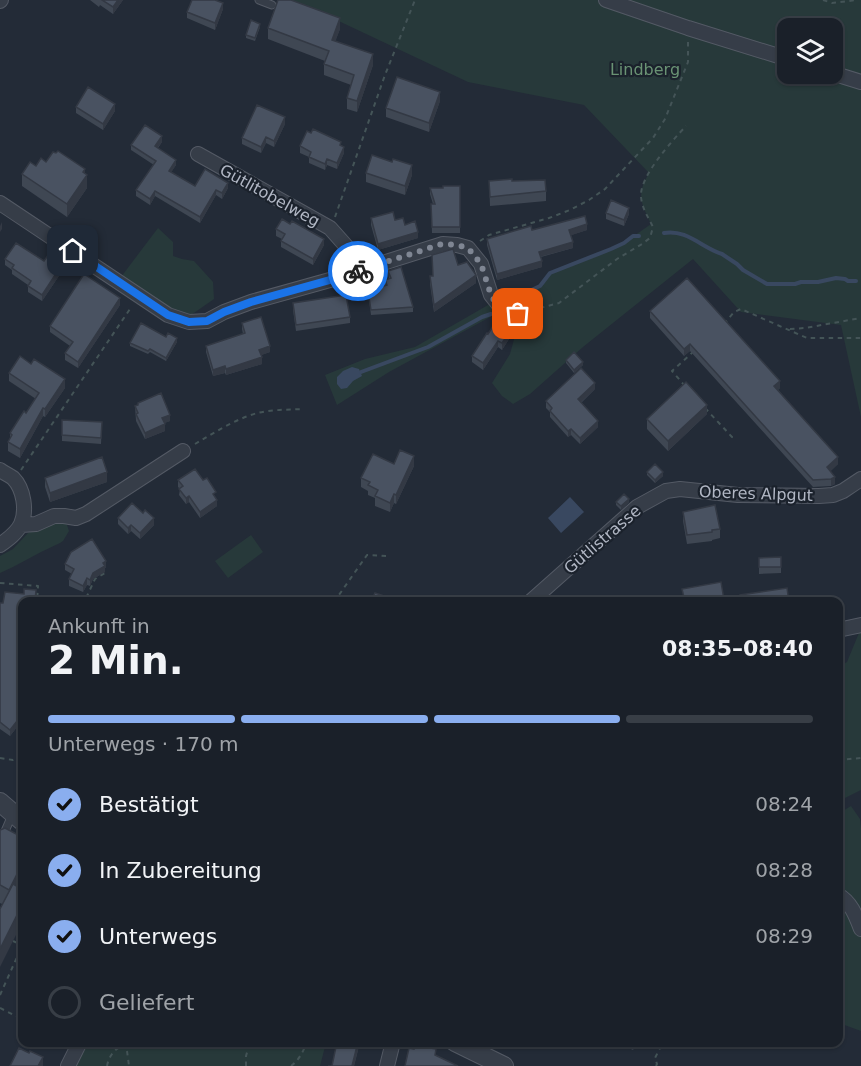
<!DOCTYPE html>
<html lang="de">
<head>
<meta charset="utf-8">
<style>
  :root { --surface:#1a2029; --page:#272d35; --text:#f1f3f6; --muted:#9fa3a8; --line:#383e46; --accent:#8aaeef }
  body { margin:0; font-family:"DejaVu Sans",sans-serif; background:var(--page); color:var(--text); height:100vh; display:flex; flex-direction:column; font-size:22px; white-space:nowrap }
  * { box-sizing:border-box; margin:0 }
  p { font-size:20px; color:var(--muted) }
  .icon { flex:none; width:33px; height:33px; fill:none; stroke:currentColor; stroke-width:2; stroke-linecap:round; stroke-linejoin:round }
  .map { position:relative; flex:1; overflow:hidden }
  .sheet { position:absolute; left:18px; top:597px; width:825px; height:450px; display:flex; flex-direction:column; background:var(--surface); border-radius:12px; box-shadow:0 2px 4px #0004,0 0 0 2px var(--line) }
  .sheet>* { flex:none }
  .tools { position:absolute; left:777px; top:18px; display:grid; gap:12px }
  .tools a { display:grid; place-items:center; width:66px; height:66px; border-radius:12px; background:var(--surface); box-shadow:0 2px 4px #0004,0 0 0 2px var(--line); font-size:30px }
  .pin { position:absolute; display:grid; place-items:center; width:51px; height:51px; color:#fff; margin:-26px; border-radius:12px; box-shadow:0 3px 9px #0006 }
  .courier { position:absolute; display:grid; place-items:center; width:60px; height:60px; margin:-30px; border:4px solid #1a73e8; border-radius:50%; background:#fff; color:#222; box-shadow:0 2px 8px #0007 }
  .head em { font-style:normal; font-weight:800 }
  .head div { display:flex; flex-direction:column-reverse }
  .head { display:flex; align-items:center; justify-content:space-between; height:102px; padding:0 30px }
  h1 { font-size:39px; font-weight:800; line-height:45px }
  .bar { display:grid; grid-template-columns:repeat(4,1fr); gap:9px 6px; align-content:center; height:72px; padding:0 30px }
  .bar i { height:8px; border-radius:4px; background:var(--line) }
  .bar .current { background:var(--accent) }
  .bar p { grid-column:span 4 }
  ol { padding:0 30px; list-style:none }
  li { display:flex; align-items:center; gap:18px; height:66px }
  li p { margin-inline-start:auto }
  li .icon { padding:6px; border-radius:50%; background:var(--accent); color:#111; stroke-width:4 }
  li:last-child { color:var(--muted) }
  li i { width:33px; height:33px; border:3px solid var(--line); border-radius:50% }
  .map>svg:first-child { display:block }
  .green { fill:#27393a; fill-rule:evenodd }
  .water { fill:#394860 }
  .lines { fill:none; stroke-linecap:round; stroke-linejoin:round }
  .stream { stroke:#394860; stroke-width:4 }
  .service-casing { stroke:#545a65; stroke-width:9 }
  .minor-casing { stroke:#545a65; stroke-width:16 }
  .tertiary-casing { stroke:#545a65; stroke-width:20 }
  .path { stroke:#445457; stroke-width:2; stroke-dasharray:4.5 4.5; stroke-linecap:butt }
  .service { stroke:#363d48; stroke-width:7 }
  .minor { stroke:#363d48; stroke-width:14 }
  .tertiary { stroke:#363d48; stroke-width:18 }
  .wall { fill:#3f4753 }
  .shaded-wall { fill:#333944 }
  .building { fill:#495261; stroke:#333944; stroke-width:1.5 }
  .done { stroke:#7f8693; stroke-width:6; stroke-dasharray:0 10.8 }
  .route { stroke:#1a73e8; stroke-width:8 }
  .labels { text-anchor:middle; stroke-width:4.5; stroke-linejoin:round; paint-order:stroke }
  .park-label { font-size:16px; fill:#6a9374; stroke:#1b222c }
  .street-label { font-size:16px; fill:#b1b7c4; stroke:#1b222c }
</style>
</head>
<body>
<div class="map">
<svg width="861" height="1066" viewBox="0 0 861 1066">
  <rect width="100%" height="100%" fill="#232b37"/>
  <path class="green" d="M287 0H861V417L841 325 741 312 693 259 583 347 530 394 513 404 502 396 492 383 510 354 519 321 518 314 507 303 521 295 540 286 550 273 624 243 651 224C641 203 636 195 649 173L584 105 468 82 311 8ZM788 28H832V74H788Z
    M158 228 173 242V256L182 259 194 261 213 282 214 299 191 315 174 311 121 277Z
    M495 301 503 310 389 372 337 405 325 375 365 359 415 347Z
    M58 521 67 525 69 531 63 541 60 543 41 552 13 567 0 573V556L13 549 28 533Z
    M251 535 263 552 228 578 215 561Z
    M861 628V790L845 798 839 795 838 667 847 662Z
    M851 806 860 819 861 828V1031L839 1023 838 814Z
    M80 1043H326L320 1066H68Z"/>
  <path class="water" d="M352 367 359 369 362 376 353 381 347 388 341 389 337 384V377L343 371Z
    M570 497 584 512 561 533 548 518Z"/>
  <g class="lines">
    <path class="stream" d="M664 233C687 229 702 248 722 254L737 264 743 270 767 284H795L801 282H818L836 278 845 279 848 281H856
      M507 303 521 295 540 286 550 273 611 249 624 243 633 236H639
      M361 372 428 347 482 317 491 314"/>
    <g class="service-casing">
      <path id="service" d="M259 0 272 5
        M0 843 12 815"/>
    </g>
    <g class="minor-casing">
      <path id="minor" d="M606 0 688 28 788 59
        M0 1 1 0
        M832 73 861 82
        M0 203 168 315 189 322 207 321 224 312 251 302 337 278 351 273 346 246 330 228 198 154
        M351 273 443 244 457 245 468 248 481 264 491 295 503 310 518 314 528 311
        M0 470C4 473 9 475 13 478 24 489 27 511 21 524 17 533 7 540 0 545
        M21 525 36 524 54 516H64L76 518 86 514 183 451
        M530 602 637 507 666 491 680 489 738 495 819 496 833 495 843 491 861 479
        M838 630 861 625
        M838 895C851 902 856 916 861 929
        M68 1066 80 1042
        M387 1066 393 1042"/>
    </g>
    <g class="tertiary-casing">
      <path id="tertiary" d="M0 802 22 821
        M455 1042 504 1066"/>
    </g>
    <path class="path" d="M823 0 832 3 857 0
      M335 217 385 75 415 0
      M480 241 489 235 549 218 570 210 589 200 605 189 653 138 665 119 688 62V40
      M540 308 559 303 617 259 642 244 650 238 653 227C648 217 642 208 641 197 639 177 672 141 686 126
      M724 324 734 312 741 309 807 338H861
      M790 329 805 328 861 318
      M685 386 672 371 693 352
      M705 408 732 437 730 439
      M195 444C212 434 229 423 248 416 266 409 285 410 304 409
      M21 470 132 306
      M0 583 38 586 37 602
      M78 602 87 596 95 579 108 571
      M334 602 367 555 386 556
      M0 758 13 760 22 757
      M838 760 861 758
      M13 941 22 945
      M0 995 22 946
      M0 1008 22 1019
      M127 1042V1051L129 1066
      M107 1066C109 1055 116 1047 127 1044
      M246 1066V1056L250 1042
      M291 1066C299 1060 303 1052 307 1042
      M656 1066 657 1064 655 1058 660 1048H665L667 1042"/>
    <use href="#service" class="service"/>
    <use href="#minor" class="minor"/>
    <use href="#tertiary" class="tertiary"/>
  </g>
  <path class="wall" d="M90 0H123L113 14 100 5 99 7Z
    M223 9 215 30 187 18V12Z
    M260 27 255 41 246 38V35Z
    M268 28 340 29 335 41 373 65 357 112 347 109V98L351 85 324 75V64L325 61 268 39Z
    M440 101 429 132 386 117V108Z
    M76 107 115 111 103 130 76 113Z
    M285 124 274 147 266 143 261 153 242 144V138Z
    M162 142 158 148 176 165 171 172 195 186 228 188 222 199 216 195 200 223 155 196 150 205 136 196V190L154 165 131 150V145Z
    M341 145 344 153 337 169 327 165 325 170 309 163V157L300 153V146Z
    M46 162 85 174 87 188 67 217 22 186V174Z
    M366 173 412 175 405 195 366 182Z
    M489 181H512L546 191V201L490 206Z
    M460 186V233H432L431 204H433L430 194V188H443Z
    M606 213 629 214 624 226 606 219Z
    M371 218 395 220 405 225 418 238 378 250 371 225Z
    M276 229 324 245 313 265 281 247V241L282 239 276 236Z
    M532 230H587L571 235 573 248 541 257 542 267 497 280 487 245V239Z
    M5 259 44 261 65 267 42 301 28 292V285L12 274V270L5 265Z
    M388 271 413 307V312L371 315 368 291 385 285V280L389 279Z
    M430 276H433L476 283 434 312 430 284Z
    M293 303 350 317V323L296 331 293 310Z
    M120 305 78 368 65 360V353L70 346 50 332V326Z
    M650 311 780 388 778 390 838 464 830 471 835 484 831 486 813 487 690 351 684 356 650 318Z
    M242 323 270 352 261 355 262 364 226 375 225 373 213 376 206 352V346L243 334 242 329Z
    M488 334 511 336 502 350 498 347 483 370 472 362V356Z
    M177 342 166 361 150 352 148 354 130 346V343Z
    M566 360 583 365 574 373 566 363Z
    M9 373 65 388 45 417 43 416 20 458 8 451V442L10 439V433L26 413 36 399 9 381Z
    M595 389 581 403 598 427 580 444 571 435 568 437 550 417V412L546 408V401Z
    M138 403 170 421 164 423 165 431 145 439 136 421 135 406 138 405Z
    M707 414 668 451 647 429V419Z
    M62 420 102 422 101 444 62 441Z
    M394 464 414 466 396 504 394 503 390 512 375 506V498L368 495V491L361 487V478Z
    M647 472 663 476 655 483 647 475Z
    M45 478 107 482 50 502 45 487Z
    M178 480 216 498 217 506 200 518 189 502 186 504 179 495 180 489 178 487Z
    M616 502H629L621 510 616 505Z
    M683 512 720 529V538L712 540V541L687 544 683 521Z
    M118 518 154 525 140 539 131 531 128 534 118 524Z
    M781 557V573L759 574V558Z
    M65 564 106 567 105 568V572L93 579 90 586 87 585 83 592 69 586V579L72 574 65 570Z
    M36 590 35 602H22V732L17 727 10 736 0 729V603H3Z
    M0 830 22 837V882L20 887 2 904 0 903Z
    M337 1042H363L362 1047 359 1046 354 1066H328H332Z
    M616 1042H637L633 1050Z
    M769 1042H782L779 1049Z"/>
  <path class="shaded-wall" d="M118 0H123L113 14V7Z
    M223 3V9L215 30V23Z
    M340 18V29L332 51V40Z
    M373 54V65L357 112V101Z
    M440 92V101L429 132V123Z
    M115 104V111L103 130V124Z
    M285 117V124L274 147V141Z
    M162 136V142L155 151V146Z
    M266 137V143L261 153V147Z
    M344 147V153L337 169V163Z
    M327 159V165L325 170V164Z
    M176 160V165L169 176V171Z
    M412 165V175L405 195V186Z
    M85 169V179L87 175V188L67 217V204Z
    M228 183V188L222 199V193Z
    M216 190V195L200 223V217Z
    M155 191V196L150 205V199Z
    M629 208V214L624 226V220Z
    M2 222V229L0 232V226Z
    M587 224V230L569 236V230Z
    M418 232V238L378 250V244Z
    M324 239V245L313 265V259Z
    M573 242V248L539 257V252Z
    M65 260V267L42 301V295Z
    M542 261V267L497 280V274Z
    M476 275V283L434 312V305Z
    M120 298V305L78 368V362Z
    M511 330V336L502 350V343Z
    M177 338V342L166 361V358Z
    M498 341V347L483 370V363Z
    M690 344V351L684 356V349Z
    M270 346V352L259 356V350Z
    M262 357V364L226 375V369Z
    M583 362V365L574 373V370Z
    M225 366V373L213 376V370Z
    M65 379V388L45 417V409Z
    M780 381V388L774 393V386Z
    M595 383V389L578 405V399Z
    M707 405V414L668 451V441Z
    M43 408V416L20 458V449Z
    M170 415V421L162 424V418Z
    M598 421V427L580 444V438Z
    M165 424V431L145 439V433Z
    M571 429V435L568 437V431Z
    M414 456V466L396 504V495Z
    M838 457V464L827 475V467Z
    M107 472V482L50 502V493Z
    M663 472V476L655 483V480Z
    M835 477V484L831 486V479Z
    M394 494V503L390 512V503Z
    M189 496V502L186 504V498Z
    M629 499V502L621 510V506Z
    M217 500V506L200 518V512Z
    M154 518V525L140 539V533Z
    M131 525V531L128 534V528Z
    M106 561V567L105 568V572L93 579 90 586V580L93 573Z
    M87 578V585L83 592V586Z
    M17 721V727L10 736V730Z
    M22 864V882L9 908V890Z
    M22 905V923L0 967V949Z
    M358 1042 359 1046 354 1066H352Z
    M634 1042H637L633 1050V1044Z
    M779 1042H782L779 1049Z
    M43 1057V1066H38Z"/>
  <path class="building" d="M102 0H118L113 7Z
    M192 0H215L223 3 215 23 187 12Z
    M278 0H291L340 18 332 40 373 54 357 101 347 98 354 75 324 64 329 51 268 28Z
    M251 20 260 24 255 38 246 35Z
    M397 77 440 92 429 123 386 108Z
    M88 87 115 104 103 124 76 107Z
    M257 105 285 117 274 141 266 137 261 147 242 138Z
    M145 125 162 136 155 146 176 160 169 171 195 186 205 169 228 183 222 193 216 190 200 217 155 191 150 199 136 190 156 161 131 145Z
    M313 129 341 142 340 145 344 147 337 163 327 159 325 164 309 157 311 152 300 146 307 131 311 133Z
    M58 151 85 169 83 172 87 175 67 204 22 174 30 162 36 166 41 158 46 162 53 152 56 153Z
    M372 155 392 162 393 159 412 165 405 186 366 173Z
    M512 179V181L545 180 546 191 490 197 489 181Z
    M443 186H460V227H432L431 204H435L430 188H443Z
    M611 200 629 208 624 220 606 213Z
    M393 212 395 220 403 218 405 225 415 221 418 232 378 244 371 218Z
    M585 216 587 224 569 230 573 242 539 252 542 261 497 274 487 239 531 226 532 230Z
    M282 219 290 224 292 221 324 239 313 259 281 241 285 234 276 229Z
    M16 243 44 261 51 251 65 260 42 295 28 286 31 281 12 268 14 265 5 259Z
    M453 249 458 265 467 262 476 275 434 305 430 276H433L432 255Z
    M401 267 413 307 371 310 368 291 387 285 385 280 391 278 388 271Z
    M84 274 120 298 78 362 65 353 73 342 50 326Z
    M687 278 780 381 774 386 838 457 827 467 835 477 831 479 813 480 690 344 684 349 650 311Z
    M346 295 350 317 296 325 293 303Z
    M261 317 270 346 259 350 262 357 226 369 225 366 213 370 206 346 245 333 242 323Z
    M497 320 511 330 502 343 498 341 483 363 472 356 487 333 488 334Z
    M141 323 166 337 168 333 177 338 166 358 150 349 148 351 130 343Z
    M574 352 583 362 574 370 566 360Z
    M20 356 31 364 34 359 65 379 45 409 43 408 20 449 8 442 12 435 10 433 24 411 26 413 39 393 9 373Z
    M581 368 595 383 578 399 598 421 580 438 571 429 568 431 550 411 552 408 546 401Z
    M686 382 707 405 668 441 647 419Z
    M161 393 170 415 162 418 165 424 145 433 136 414 138 413 135 406 138 405V403Z
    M62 420 102 422 101 438 62 435Z
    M400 450 414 456 396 495 394 494 390 503 375 496 378 490 368 485 370 482 361 478 373 454 394 464Z
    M102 457 107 472 50 493 45 478Z
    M655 464 663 472 655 480 647 472Z
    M195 469 203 480 207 478 216 492 213 494 217 500 200 512 189 496 186 498 179 489 183 486 178 480Z
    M624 494 629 499 621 506 616 502Z
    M132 503 143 513 145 510 154 518 140 533 131 525 128 528 118 518Z
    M715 505 720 529 712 530V532L687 535 683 512Z
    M92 539 106 561 103 563 105 566 93 573 90 580 87 578 83 586 69 579 74 569 65 564 71 552Z
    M781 557V567H759V558Z
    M721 582 724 600 715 602H685L682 589Z
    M787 588 789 602H741L740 595Z
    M24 589 36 590 35 602H22V704L21 705 22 706V725L17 721 10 730 0 722V603H3L5 592 24 594Z
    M375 593 390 598 388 602H371Z
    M5 828 22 837V864L9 890 0 885V830Z
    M13 884 22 889V905L0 949V909Z
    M337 1042H358L352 1066H328H332Z
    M415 1045 436 1049 435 1055 458 1066H405L409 1048 414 1049Z
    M19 1048 29 1053 30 1051 43 1057 38 1066H10Z"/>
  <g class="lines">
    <path class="done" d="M358 271 442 244 457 245 468 248 481 264 491 295 495 302 503 310 518 314"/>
    <path class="route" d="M73 251 168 315 189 322 207 321 224 312 251 302 337 278 358 271"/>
  </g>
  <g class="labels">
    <g class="park-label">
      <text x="645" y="75">Lindberg</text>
    </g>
    <g class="street-label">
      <text transform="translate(270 195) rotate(29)" y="6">Gütlitobelweg</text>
      <text transform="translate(756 493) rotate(2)" y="6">Oberes Alpgut</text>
      <text transform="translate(602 539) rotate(-41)" y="6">Gütlistrasse</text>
    </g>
  </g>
</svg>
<div class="tools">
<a><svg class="icon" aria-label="layers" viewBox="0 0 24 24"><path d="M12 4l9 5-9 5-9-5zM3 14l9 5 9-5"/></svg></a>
</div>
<div class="pin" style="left:518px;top:314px;background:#ea580c"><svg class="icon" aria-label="bag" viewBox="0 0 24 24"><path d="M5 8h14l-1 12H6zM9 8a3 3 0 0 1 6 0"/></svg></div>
<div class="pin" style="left:73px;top:251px;background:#1f2937"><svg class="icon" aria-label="home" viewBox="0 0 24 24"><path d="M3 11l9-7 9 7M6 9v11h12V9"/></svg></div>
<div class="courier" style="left:358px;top:271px"><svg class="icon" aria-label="bike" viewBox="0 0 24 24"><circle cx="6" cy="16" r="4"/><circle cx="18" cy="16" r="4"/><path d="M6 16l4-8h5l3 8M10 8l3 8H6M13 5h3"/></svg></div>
<section class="sheet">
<div class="head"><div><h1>2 Min.</h1><p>Ankunft in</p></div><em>08:35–08:40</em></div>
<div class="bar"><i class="current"></i><i class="current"></i><i class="current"></i><i></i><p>Unterwegs · 170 m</p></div>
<ol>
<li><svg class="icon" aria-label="check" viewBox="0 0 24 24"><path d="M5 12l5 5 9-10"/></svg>Bestätigt<p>08:24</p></li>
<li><svg class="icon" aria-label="check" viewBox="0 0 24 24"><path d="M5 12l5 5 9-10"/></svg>In Zubereitung<p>08:28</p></li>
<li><svg class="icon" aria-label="check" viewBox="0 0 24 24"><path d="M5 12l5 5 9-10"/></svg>Unterwegs<p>08:29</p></li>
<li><i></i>Geliefert</li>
</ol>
</section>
</div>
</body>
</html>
